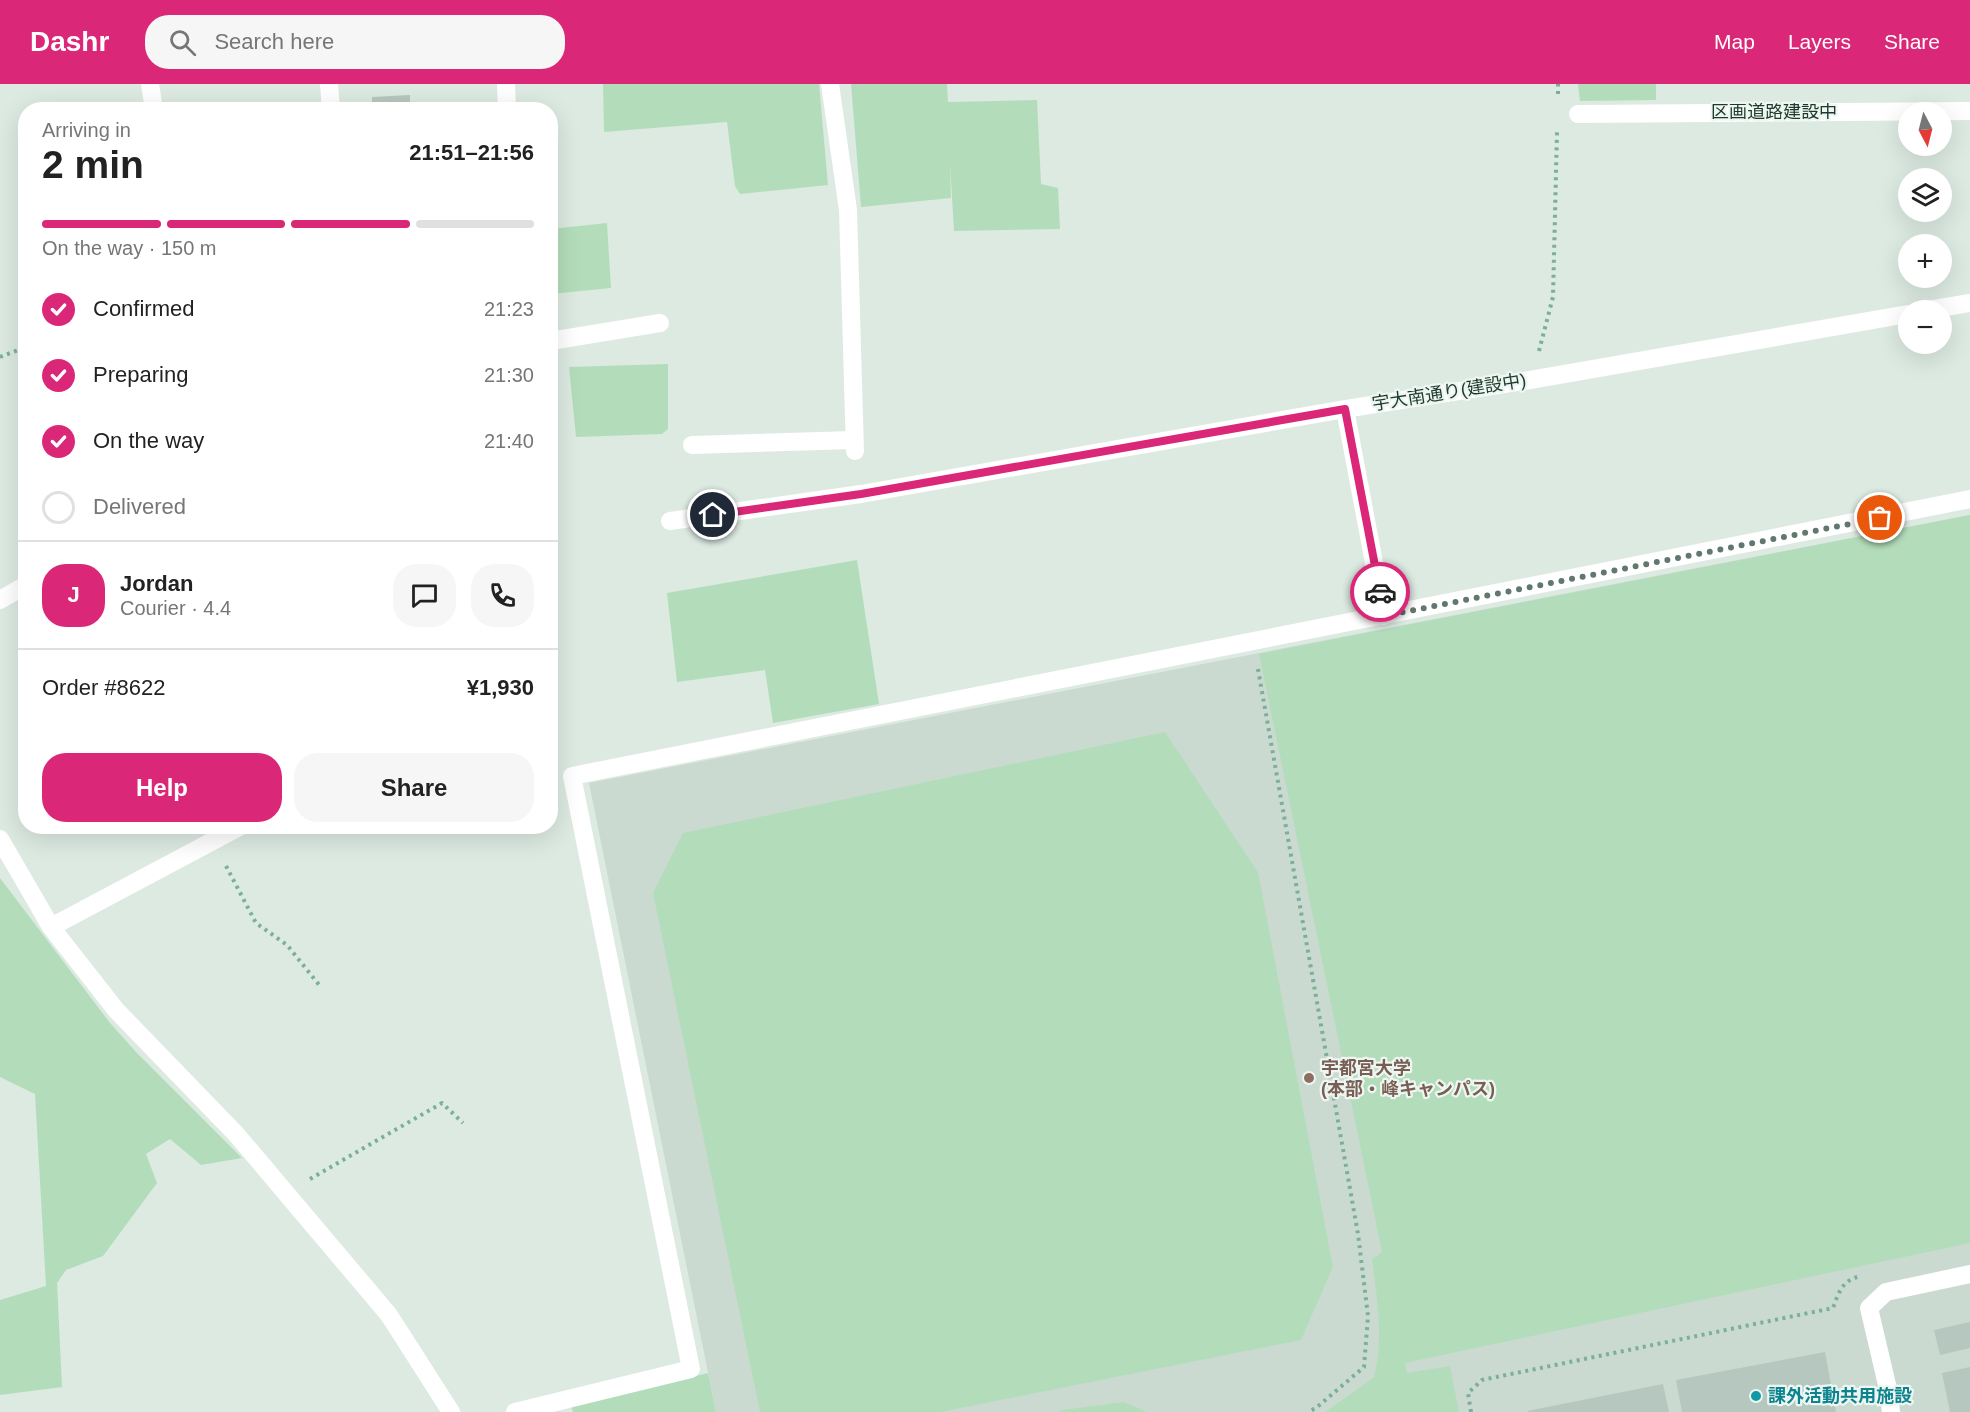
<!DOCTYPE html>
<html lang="en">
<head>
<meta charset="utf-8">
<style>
  :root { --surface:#fff; --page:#f6f6f6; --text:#222; --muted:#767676; --line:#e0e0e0; --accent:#db2777 }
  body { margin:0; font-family:Arial,"Noto Sans JP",sans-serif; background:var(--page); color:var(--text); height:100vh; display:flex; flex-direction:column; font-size:22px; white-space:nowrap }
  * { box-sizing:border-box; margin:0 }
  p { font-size:20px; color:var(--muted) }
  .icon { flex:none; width:33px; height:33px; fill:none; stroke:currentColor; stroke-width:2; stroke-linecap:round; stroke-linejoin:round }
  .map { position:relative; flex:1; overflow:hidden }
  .details { position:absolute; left:18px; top:18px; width:540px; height:732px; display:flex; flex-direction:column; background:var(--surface); border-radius:24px; box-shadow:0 6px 24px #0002 }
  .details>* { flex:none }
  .needle { width:39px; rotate:173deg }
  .controls { position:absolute; left:1898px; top:18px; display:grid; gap:12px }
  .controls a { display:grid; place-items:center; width:54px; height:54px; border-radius:50%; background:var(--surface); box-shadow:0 6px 24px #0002; font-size:30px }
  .pin { position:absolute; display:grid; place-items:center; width:51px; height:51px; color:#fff; margin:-26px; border:3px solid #fff; border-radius:50%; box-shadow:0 2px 6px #0007 }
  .courier { position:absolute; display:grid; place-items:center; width:60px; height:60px; margin:-30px; border:4px solid #db2777; border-radius:50%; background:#fff; color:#222; box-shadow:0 2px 8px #0007 }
  .headline em { font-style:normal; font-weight:700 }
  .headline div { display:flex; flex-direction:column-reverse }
  .headline { display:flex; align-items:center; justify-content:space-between; height:102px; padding:0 24px }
  h1 { font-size:39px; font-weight:700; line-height:45px }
  .bar { display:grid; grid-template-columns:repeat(4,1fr); gap:9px 6px; align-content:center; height:72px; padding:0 24px }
  .bar i { height:8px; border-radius:4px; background:var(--line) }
  .bar .current { background:var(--accent) }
  .bar p { grid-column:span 4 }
  .line { display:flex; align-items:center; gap:15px; padding:0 24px; border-top:2px solid var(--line) }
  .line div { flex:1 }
  .round { display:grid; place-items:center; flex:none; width:63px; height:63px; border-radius:24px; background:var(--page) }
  ol { padding:0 24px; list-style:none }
  li { display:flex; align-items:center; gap:18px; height:66px }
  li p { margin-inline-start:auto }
  li .icon { padding:6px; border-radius:50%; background:var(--accent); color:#fff; stroke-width:4 }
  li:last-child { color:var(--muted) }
  li i { width:33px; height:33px; border:3px solid var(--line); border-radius:50% }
  .cta { display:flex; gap:12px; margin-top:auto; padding:12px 24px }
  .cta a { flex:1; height:69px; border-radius:24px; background:var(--accent); color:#fff; font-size:24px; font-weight:700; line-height:69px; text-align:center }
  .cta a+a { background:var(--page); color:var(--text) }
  header { display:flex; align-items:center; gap:36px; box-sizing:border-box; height:84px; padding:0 30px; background:var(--accent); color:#fff }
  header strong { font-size:28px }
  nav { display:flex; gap:33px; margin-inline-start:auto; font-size:21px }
  .search { width:420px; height:54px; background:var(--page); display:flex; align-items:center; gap:15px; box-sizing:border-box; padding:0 21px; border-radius:24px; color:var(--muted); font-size:22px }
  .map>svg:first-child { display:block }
  .built { fill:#cbdad1 }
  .green { fill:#b3ddba }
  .building { fill:#b5c7be }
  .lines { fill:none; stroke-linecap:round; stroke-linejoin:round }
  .path { stroke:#7baf9a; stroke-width:4; stroke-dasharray:3 4.5; stroke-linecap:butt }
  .lane { stroke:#fff; stroke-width:18 }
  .street { stroke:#fff; stroke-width:18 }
  .secondary { stroke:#fff; stroke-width:18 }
  .done { stroke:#60786e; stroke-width:6; stroke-dasharray:0 10.8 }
  .route { stroke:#db2777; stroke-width:8 }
  .education-dot { fill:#8d6e63; stroke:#edf6f1; stroke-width:2 }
  .culture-dot { fill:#0f9aa8; stroke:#edf6f1; stroke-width:2 }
  .labels { text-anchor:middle; stroke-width:4.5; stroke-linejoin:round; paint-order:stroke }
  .street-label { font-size:18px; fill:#1e3a2f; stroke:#edf6f1 }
  .education-label { font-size:18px; font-weight:bold; fill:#785e54; stroke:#edf6f1; text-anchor:start }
  .culture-label { font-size:18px; font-weight:bold; fill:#0d838f; stroke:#edf6f1; text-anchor:start }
</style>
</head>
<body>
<header>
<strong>Dashr</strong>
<div class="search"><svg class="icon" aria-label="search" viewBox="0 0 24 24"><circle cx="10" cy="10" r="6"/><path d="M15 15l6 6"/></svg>Search here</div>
<nav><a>Map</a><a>Layers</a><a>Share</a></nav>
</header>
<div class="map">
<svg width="1970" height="1328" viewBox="0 0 1970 1328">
  <rect width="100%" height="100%" fill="#dceae2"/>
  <path class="built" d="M1970 431V1328H716L589 699Z"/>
  <path class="green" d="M603 0H819L828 101 740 110 735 102 727 38 604 48Z
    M851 0H947L948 18 1037 16 1041 100 1058 104 1060 145 954 147 950 79 951 114 861 123Z
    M1578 0H1656V16L1580 17Z
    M607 139 611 204 551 210V145Z
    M668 280V345L662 350 576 353 569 283Z
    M1970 431V1159L1405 1279 1407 1289 1450 1282 1459 1328H1325L1374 1293C1384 1254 1377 1214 1372 1175L1382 1168 1259 570Z
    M857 476 879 620 773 639 765 586 677 598 667 509Z
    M1165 648 1258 788 1333 1183 1301 1256 941 1328H760L653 809 683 749Z
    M0 794 110 939 136 968 242 1074 201 1081 170 1055 146 1070 157 1099 103 1172 66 1186 57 1199 62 1303 0 1311V1216L46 1202 35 1010 0 993Z
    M708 1289 716 1328H573L571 1322Z
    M1124 1318 1147 1328H1059L1062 1326Z"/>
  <path class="building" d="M410 11V26H361L360 20 372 19V13Z
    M290 22V26H275V24Z
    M1970 1238V1264L1940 1271 1934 1246Z
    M1825 1268 1836 1328H1682L1676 1296Z
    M1970 1283V1328H1950L1942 1289Z
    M1663 1300 1669 1328H1528L1527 1327Z"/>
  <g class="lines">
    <path class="path" d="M1558 10V0
      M1539 267 1553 213 1557 48
      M0 273 26 263
      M1258 585 1358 1150 1368 1232 1364 1283 1316 1324 1308 1328
      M226 782 256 839 287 861 320 902
      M310 1095 442 1019 463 1039
      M1471 1328 1468 1309 1482 1296 1833 1224C1839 1208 1842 1196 1861 1192"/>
    <path class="lane" d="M1891 1328 1888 1305 1869 1224 1886 1208 1970 1190"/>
    <path class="street" d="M150 0 154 26
      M329 0 331 26
      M506 0 507 26
      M830 0 848 126 855 367
      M1578 30 1970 27
      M550 257 660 239
      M692 361 853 356
      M0 516 26 501
      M0 755 51 843 116 926 236 1050 389 1231 451 1328
      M51 843 241 742
      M515 1328 691 1285 572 692 1970 415"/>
    <path class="secondary" d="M1928 226 1970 219
      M1345 325 1384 532
      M670 437 861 410 1345 325 1530 296 1908 230"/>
  </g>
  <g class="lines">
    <path class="done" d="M1380 508 1384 532 1880 434"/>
    <path class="route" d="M713 431 861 410 1345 325 1380 508"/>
  </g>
  <circle class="education-dot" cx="1309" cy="994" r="6"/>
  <circle class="culture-dot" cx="1756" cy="1312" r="6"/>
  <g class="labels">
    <g class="street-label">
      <text x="1774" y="34">区画道路建設中</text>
      <text transform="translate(1449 308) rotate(-9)" y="6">宇大南通り(建設中)</text>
    </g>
    <g class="education-label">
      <text x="1321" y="990">宇都宮大学<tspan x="1321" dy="21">(本部・峰キャンパス)</tspan></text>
    </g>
    <g class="culture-label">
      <text x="1768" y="1318">課外活動共用施設</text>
    </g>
  </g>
</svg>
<div class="controls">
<a><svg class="needle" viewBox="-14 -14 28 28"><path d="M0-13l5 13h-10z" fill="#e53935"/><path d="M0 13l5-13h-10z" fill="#767676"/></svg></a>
<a><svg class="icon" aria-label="layers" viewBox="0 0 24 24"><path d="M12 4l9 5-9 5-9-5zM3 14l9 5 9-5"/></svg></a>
<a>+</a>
<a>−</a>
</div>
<div class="pin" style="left:1880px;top:434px;background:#ea580c"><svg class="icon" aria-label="bag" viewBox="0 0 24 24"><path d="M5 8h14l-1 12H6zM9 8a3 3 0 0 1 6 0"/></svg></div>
<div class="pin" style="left:713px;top:431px;background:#1f2937"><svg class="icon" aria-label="home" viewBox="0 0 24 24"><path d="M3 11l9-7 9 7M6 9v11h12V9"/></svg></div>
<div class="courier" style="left:1380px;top:508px"><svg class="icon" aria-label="car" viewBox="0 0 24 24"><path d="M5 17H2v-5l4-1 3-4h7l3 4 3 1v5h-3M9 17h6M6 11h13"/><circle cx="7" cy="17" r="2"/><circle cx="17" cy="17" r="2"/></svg></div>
<section class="details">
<div class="headline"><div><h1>2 min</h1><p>Arriving in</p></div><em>21:51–21:56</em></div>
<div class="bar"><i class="current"></i><i class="current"></i><i class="current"></i><i></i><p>On the way · 150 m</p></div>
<ol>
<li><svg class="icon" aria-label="check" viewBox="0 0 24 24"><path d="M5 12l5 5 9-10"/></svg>Confirmed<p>21:23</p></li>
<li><svg class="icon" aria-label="check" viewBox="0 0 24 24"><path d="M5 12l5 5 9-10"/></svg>Preparing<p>21:30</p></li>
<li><svg class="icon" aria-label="check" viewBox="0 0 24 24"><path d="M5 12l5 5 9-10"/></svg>On the way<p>21:40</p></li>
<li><i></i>Delivered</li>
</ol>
<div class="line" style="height:108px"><b class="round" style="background:var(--accent);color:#fff">J</b><div><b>Jordan</b><p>Courier · 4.4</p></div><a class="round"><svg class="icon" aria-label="chat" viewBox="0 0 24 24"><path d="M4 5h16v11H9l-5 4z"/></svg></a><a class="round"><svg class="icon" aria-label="phone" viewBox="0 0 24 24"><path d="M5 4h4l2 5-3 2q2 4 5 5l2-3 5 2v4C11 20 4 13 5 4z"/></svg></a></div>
<div class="line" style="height:78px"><div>Order #8622</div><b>¥1,930</b></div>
<div class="cta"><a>Help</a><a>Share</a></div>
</section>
</div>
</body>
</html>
